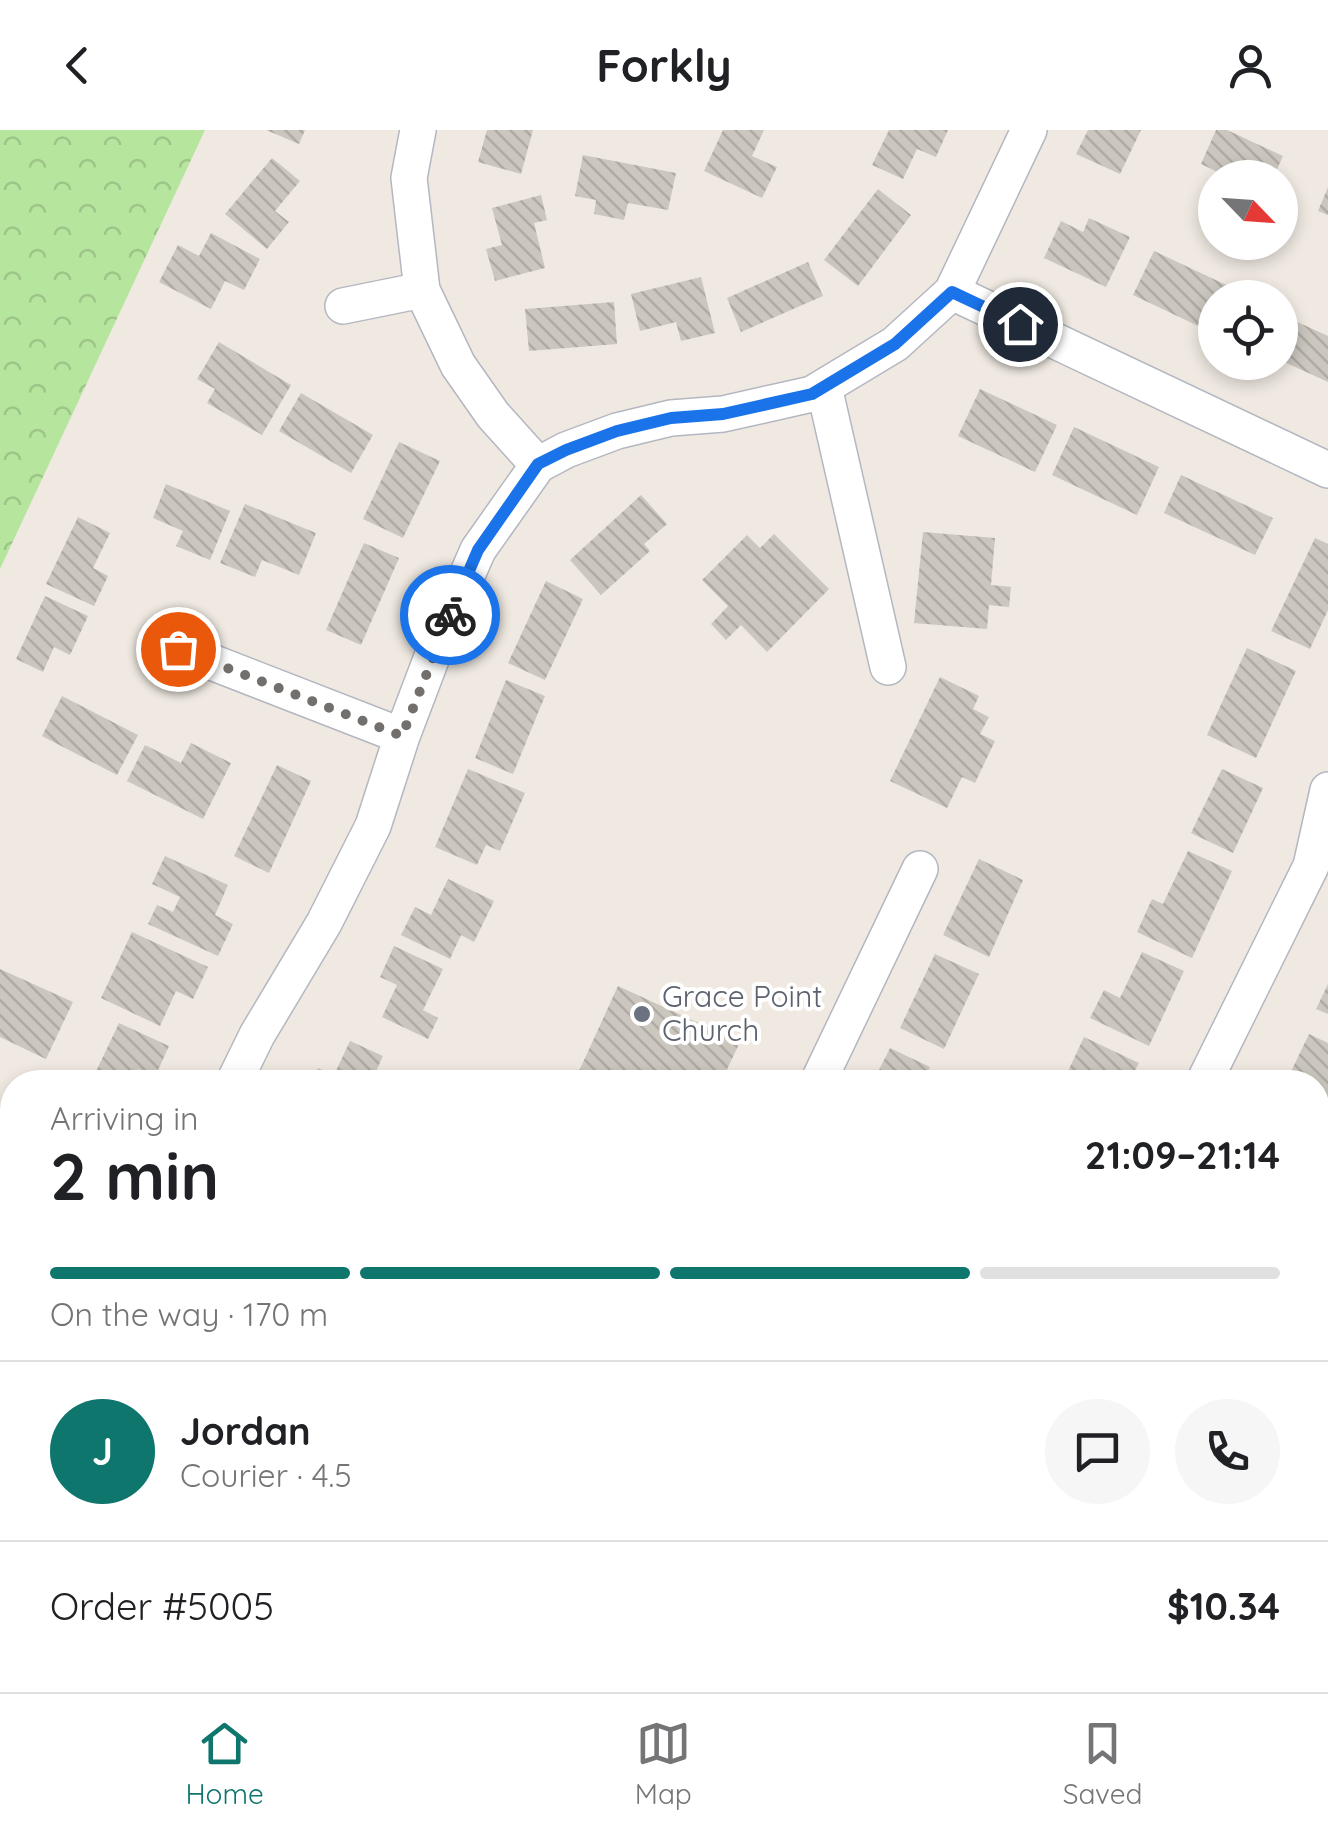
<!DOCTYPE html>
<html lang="en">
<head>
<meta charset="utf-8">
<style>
  :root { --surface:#fff; --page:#f6f6f6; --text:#202124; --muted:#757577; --line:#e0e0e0; --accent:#0f766e }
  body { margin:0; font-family:Quicksand,sans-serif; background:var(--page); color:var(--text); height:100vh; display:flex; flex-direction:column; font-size:38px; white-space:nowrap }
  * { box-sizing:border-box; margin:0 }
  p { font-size:32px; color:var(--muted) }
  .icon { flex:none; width:55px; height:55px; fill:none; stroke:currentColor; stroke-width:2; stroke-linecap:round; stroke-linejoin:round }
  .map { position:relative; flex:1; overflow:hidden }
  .drawer { position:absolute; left:0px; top:940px; width:1330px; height:622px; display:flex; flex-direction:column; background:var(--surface); border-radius:40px 40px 0 0; box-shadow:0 5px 15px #0003 }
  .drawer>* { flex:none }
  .needle { width:65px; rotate:115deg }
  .controls { position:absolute; left:1198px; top:30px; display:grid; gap:20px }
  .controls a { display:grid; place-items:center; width:100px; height:100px; border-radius:50%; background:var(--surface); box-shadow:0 5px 15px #0003; font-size:50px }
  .pin { position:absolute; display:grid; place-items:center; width:85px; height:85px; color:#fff; margin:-42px; border:5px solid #fff; border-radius:50%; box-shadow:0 2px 10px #0007 }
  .courier { position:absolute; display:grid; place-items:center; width:100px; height:100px; margin:-50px; border:8px solid #1a73e8; border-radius:50%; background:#fff; color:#222; box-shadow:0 2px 12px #0007 }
  .head em { font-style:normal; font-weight:800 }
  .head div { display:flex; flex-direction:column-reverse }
  .head { display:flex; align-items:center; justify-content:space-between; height:170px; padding:0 50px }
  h1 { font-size:65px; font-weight:800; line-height:75px }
  .bar { display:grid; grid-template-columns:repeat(4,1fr); gap:15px 10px; align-content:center; height:120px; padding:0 50px }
  .bar i { height:12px; border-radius:8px; background:var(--line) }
  .bar .current { background:var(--accent) }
  .bar p { grid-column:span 4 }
  .line { display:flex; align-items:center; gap:25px; padding:0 50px; border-top:2px solid var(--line) }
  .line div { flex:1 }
  .round { display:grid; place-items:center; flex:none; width:105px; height:105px; border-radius:52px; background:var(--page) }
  header { display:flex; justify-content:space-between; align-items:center; height:130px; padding:0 50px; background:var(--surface); font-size:45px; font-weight:800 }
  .tab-bar { display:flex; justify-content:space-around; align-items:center; height:140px; border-top:2px solid var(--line); background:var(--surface); font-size:28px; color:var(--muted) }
  .tab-bar a { display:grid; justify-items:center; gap:5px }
  .tab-bar .current { color:var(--accent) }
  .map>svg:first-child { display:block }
  .park { fill:url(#park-crowns) }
  .building { fill:url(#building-back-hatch) }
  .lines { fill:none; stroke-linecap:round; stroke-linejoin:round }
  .minor-casing { stroke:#b4b7c1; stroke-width:38 }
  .minor { stroke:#fff; stroke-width:35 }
  .done { stroke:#726f6d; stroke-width:10; stroke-dasharray:0 18 }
  .route { stroke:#1a73e8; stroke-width:12 }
  .worship-dot { fill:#6b7280; stroke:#fff; stroke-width:4 }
  .labels { text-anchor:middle; stroke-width:8; stroke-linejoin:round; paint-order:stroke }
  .worship-label { font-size:30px; fill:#5b616d; stroke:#fff; text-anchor:start }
</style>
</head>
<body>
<header><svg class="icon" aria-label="back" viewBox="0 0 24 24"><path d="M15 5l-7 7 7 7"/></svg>Forkly<svg class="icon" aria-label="person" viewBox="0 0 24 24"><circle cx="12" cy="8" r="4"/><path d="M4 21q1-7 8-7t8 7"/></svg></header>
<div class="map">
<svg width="1328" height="1562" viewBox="0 0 1328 1562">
  <defs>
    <pattern id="park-crowns" width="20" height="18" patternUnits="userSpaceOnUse" patternTransform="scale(2.5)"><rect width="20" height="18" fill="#b6e59e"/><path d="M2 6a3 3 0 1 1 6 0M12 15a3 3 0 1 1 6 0" fill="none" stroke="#9dc588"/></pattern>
    <pattern id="building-back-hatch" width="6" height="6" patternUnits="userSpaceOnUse" patternTransform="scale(2.5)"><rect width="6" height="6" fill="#cbc7bf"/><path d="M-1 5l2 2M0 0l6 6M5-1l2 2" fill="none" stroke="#afaba4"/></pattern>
  </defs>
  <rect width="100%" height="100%" fill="#efe9e1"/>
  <path class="park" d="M0 0H205L0 439Z"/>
  <path class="building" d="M266 0H305L299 14Z
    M487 0H533L521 44 478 32Z
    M723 0H764L752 26 777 37 762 68 704 41Z
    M889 0H948L936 27 917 19 903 49 872 35Z
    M1088 0H1141L1120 44 1076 24Z
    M1216 0H1227L1283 26 1273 48H1230L1201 34Z
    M583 25 676 43 668 80 628 73 624 90 594 84 596 70 575 66Z
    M272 28 300 51 275 81 289 92 267 119 225 84Z
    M1328 57V85L1318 81Z
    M878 59 911 85 858 156 824 130Z
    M541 65 547 90 534 93 545 138 495 151 486 119 502 115 492 78Z
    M1089 88 1130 107 1106 157 1044 128 1061 91 1083 102Z
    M211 103 260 129 244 160 225 151 211 179 159 152 178 115 199 126Z
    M1154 121 1237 160 1233 168H1215V204L1133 165Z
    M808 132 823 166 741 202 727 168Z
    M701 147 715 203 681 211 676 192 640 201 631 164Z
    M614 172 617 214 529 221 525 179Z
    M1280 184 1328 206V252L1280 230Z
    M219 212 291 255 262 305 207 273 215 259 197 249Z
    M980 259 1057 295 1035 342 958 306Z
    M301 263 373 305 351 343 279 301Z
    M1074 297 1159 337 1137 385 1052 345Z
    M399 312 440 331 403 408 363 389Z
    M1181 345 1273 388 1255 425 1164 383Z
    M166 354 230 381 210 430 176 416 183 401 153 388Z
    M641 365 667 394 644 414 650 421 601 465 570 430Z
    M245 374 316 403 299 445 262 430 255 447 220 433Z
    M78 387 110 403 93 438 108 446 94 476 46 454Z
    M923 402 995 408 991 455 1011 457 1009 477 989 475 987 499 914 493Z
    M774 404 829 459 767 522 741 495 726 510 711 494 728 476 702 450 747 405 760 418Z
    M1315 408 1328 414V480L1310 519 1271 501Z
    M364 413 399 428 361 515 326 500Z
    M546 451 583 469 545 550 508 533Z
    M45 466 88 486 70 525 54 517 43 542 16 529Z
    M1247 518 1296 541 1256 628 1207 605Z
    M940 547 979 566 973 579 989 587 980 604 995 611 975 653 962 647 947 678 890 651Z
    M506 550 545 566 513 644 475 628Z
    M62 566 138 605 117 645 42 606Z
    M191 613 231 633 203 689 127 651 145 615 181 633Z
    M277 635 311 651 269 743 234 726Z
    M468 639 525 663 500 721 486 715 477 735 435 717Z
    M1222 639 1263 658 1233 723 1191 703Z
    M1188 721 1232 741 1192 828 1137 802 1152 769 1163 774Z
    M165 726 228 755 215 785 233 794 218 826 148 794 157 775 173 782 180 767 152 754Z
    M979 729 1023 750 989 827 943 805Z
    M448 749 494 771 474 812 461 805 450 829 401 805 415 777 431 785Z
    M132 802 208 837 193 869 176 861 160 896 101 868Z
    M394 816 443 839 423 880 438 888 428 909 382 887 397 855 380 847Z
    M1142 822 1184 841 1149 916 1090 888 1104 860 1120 868Z
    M935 824 979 844 944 919 900 898Z
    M0 839 73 872 46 929 0 907Z
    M1328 854V884L1316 879Z
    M618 856 740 912 721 952H574Z
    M119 893 169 916 155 947 138 939 132 952H91Z
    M1309 904 1328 913V1006L1318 1001V952H1286Z
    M1084 907 1139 933 1129 952H1063Z
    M350 911 383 926 371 952H311L318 938 334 945Z
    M890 918 930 937 923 952H873Z
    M7 1078 12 1081V1127L0 1121V1092Z
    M12 1181V1261L0 1255V1208Z
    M1328 1231V1286L1323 1283 1318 1294V1246L1321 1247Z
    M0 1278 12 1283 0 1309Z
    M1318 1314 1328 1319V1365L1324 1364 1318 1378Z
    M37 1550H83L77 1562H31Z
    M264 1550H295L313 1558 311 1562H259Z
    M419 1550H479L473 1562H438L439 1560Z"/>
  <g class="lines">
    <g class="minor-casing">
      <path id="minor" d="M418 0 409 48 422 160 458 235 493 285 538 335
        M952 162 1328 340
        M343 176 422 160
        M824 257 888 537
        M178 519 402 606
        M234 952 257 905 324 793 373 696 402 606 435 519 478 420 538 335 566 320 617 301 671 288 723 284 812 264 895 214 952 162 1029 0
        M818 952 920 739
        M1204 952 1311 736 1328 660
        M0 1003 12 1009
        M0 1462 12 1435
        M1137 1550 1162 1562
        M181 1562 186 1550
        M878 1562 883 1550
        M986 1562 991 1550
        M1103 1562 1109 1550
        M1315 1562 1328 1535"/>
    </g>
    <use href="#minor" class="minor"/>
  </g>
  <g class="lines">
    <path class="done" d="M178 519 402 606 450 485"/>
    <path class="route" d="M450 485 478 420 538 334 566 320 617 301 671 288 723 284 812 264 895 214 952 162 1020 194"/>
  </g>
  <circle class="worship-dot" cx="642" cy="884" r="10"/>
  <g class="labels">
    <g class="worship-label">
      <text x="662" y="877">Grace Point<tspan x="662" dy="34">Church</tspan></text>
    </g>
  </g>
</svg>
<div class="controls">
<a><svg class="needle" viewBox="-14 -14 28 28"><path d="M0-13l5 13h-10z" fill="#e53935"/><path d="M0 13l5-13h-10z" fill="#757577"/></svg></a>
<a><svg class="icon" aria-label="locate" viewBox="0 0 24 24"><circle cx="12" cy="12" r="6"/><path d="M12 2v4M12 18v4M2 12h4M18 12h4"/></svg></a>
</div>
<div class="pin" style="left:178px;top:519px;background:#ea580c"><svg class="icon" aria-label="bag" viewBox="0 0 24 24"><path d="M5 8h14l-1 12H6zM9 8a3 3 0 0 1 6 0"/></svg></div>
<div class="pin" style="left:1020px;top:194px;background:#1f2937"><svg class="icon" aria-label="home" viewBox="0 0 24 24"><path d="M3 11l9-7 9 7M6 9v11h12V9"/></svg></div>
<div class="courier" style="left:450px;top:485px"><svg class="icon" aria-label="bike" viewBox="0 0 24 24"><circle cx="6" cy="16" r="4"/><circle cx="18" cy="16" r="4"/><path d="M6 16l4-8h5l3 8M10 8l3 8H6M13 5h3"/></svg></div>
<section class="drawer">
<div class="head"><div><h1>2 min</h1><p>Arriving in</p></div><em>21:09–21:14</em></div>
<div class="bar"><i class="current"></i><i class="current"></i><i class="current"></i><i></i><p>On the way · 170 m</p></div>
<div class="line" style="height:180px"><b class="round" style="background:var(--accent);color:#fff">J</b><div><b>Jordan</b><p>Courier · 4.5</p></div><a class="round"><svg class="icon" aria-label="chat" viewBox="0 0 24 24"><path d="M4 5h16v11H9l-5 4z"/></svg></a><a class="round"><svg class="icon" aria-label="phone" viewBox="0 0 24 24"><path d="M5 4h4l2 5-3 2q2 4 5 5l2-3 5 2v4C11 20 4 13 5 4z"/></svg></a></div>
<div class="line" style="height:130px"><div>Order #5005</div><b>$10.34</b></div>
</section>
</div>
<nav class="tab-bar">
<a class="current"><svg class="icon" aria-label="home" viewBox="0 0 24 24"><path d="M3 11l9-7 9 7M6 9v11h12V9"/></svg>Home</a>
<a><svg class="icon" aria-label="map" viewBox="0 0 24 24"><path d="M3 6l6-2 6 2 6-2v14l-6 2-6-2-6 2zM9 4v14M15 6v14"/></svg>Map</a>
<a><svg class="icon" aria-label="saved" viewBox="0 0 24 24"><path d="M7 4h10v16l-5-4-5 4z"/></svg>Saved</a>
</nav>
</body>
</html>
